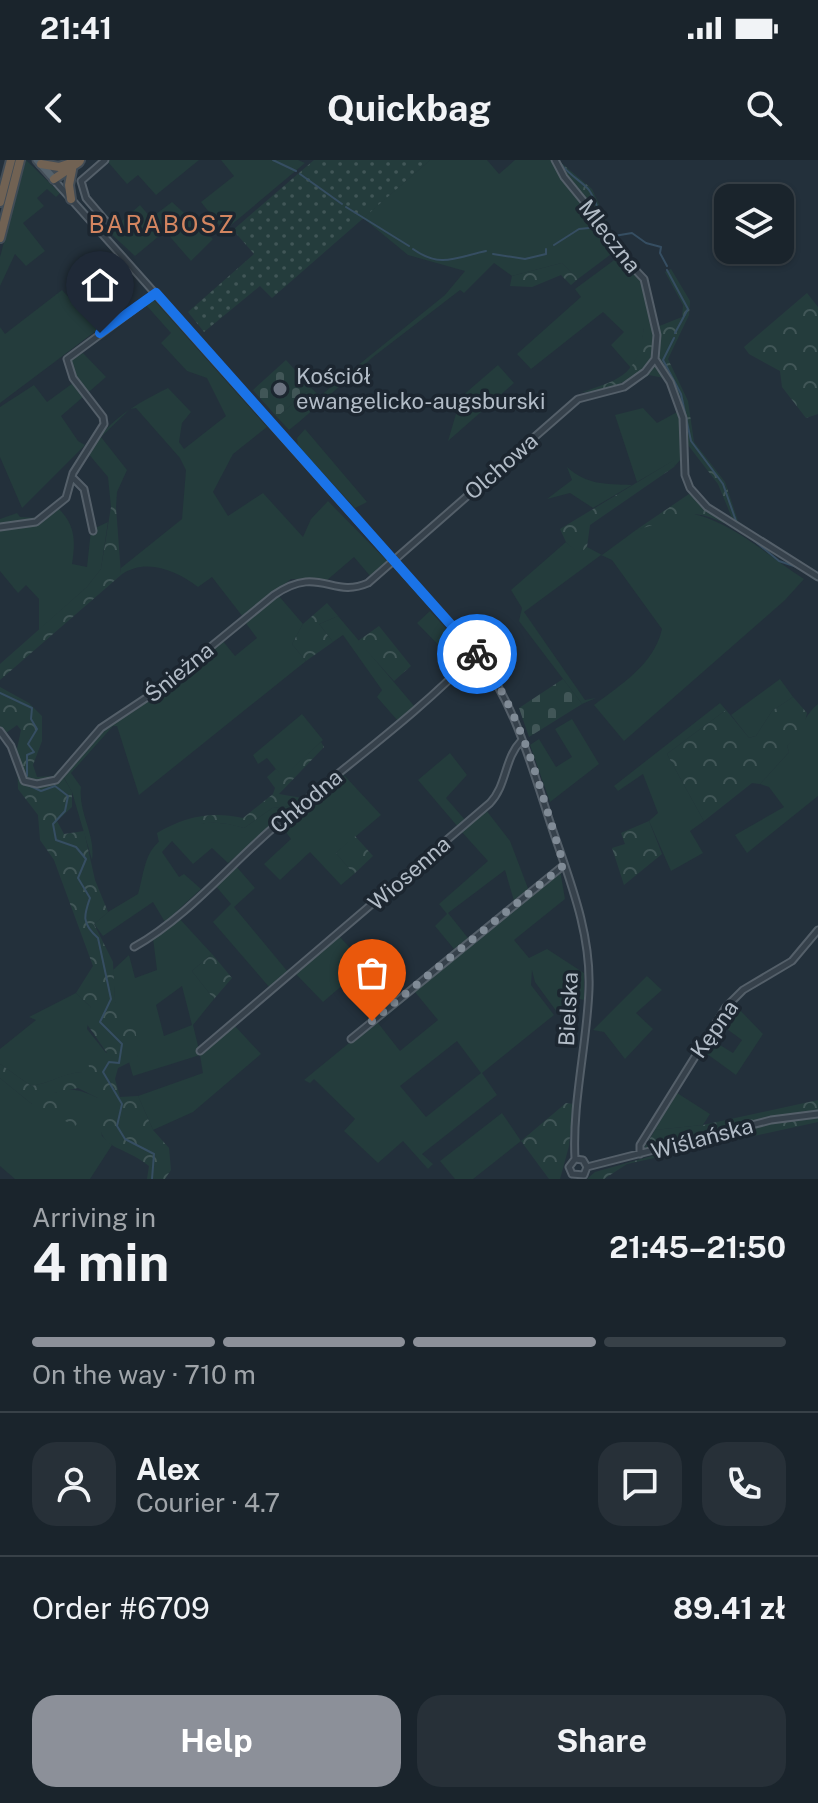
<!DOCTYPE html>
<html lang="en">
<head>
<meta charset="utf-8">
<style>
  :root { --surface:#1a242c; --page:#273038; --text:#f1f3f6; --muted:#9fa4a9; --line:#384148; --accent:#8c9099 }
  body { margin:0; font-family:"Public Sans",sans-serif; background:var(--page); color:var(--text); height:100vh; display:flex; flex-direction:column; font-size:30px; white-space:nowrap }
  * { box-sizing:border-box; margin:0 }
  p { font-size:26px; color:var(--muted) }
  .icon { flex:none; width:44px; height:44px; fill:none; stroke:currentColor; stroke-width:2; stroke-linecap:round; stroke-linejoin:round }
  .map { position:relative; height:1019px; overflow:hidden }
  .details { display:flex; flex-direction:column; background:var(--surface); flex:1 }
  .details>* { flex:none }
  .tools { position:absolute; left:714px; top:24px; display:grid; gap:16px }
  .tools a { display:grid; place-items:center; width:80px; height:80px; border-radius:16px; background:var(--surface); box-shadow:0 2px 6px #0004,0 0 0 2px var(--line); font-size:40px }
  .pin { position:absolute; display:grid; place-items:center; width:68px; height:68px; color:#fff; margin:-82px -34px; border-radius:50% 50% 50% 0; rotate:-45deg; box-shadow:0 0 8px #0007 }
  .pin .icon { rotate:45deg }
  .courier { position:absolute; display:grid; place-items:center; width:80px; height:80px; margin:-40px; border:6px solid #1a73e8; border-radius:50%; background:#fff; color:#222; box-shadow:0 2px 10px #0007 }
  .overview em { font-style:normal; font-weight:700 }
  .overview div { display:flex; flex-direction:column-reverse }
  .overview { display:flex; align-items:center; justify-content:space-between; height:136px; padding:0 32px }
  h1 { font-size:52px; font-weight:700; line-height:60px }
  .bar { display:grid; grid-template-columns:repeat(4,1fr); gap:12px 8px; align-content:center; height:96px; padding:0 32px }
  .bar i { height:10px; border-radius:6px; background:var(--line) }
  .bar .current { background:var(--accent) }
  .bar p { grid-column:span 4 }
  .line { display:flex; align-items:center; gap:20px; padding:0 32px; border-top:2px solid var(--line) }
  .line div { flex:1 }
  .round { display:grid; place-items:center; flex:none; width:84px; height:84px; border-radius:24px; background:var(--page) }
  .button { display:flex; gap:16px; margin-top:auto; padding:16px 32px }
  .button a { flex:1; height:92px; border-radius:24px; background:var(--accent); color:#fff; font-size:32px; font-weight:700; line-height:92px; text-align:center }
  .button a+a { background:var(--page); color:var(--text) }
  .status { display:flex; justify-content:space-between; align-items:center; height:56px; padding:0 40px; background:var(--surface); direction:ltr }
  .status svg { height:22px; fill:currentColor }
  header { display:flex; justify-content:space-between; align-items:center; height:104px; padding:0 32px; background:var(--surface); font-size:36px; font-weight:700 }
  .map>svg:first-child { display:block }
  .green { fill:#243c3c; fill-rule:evenodd }
  .forest { fill:url(#forest-crowns) }
  .cemetery { fill:url(#cemetery-stones) }
  .garden { fill:url(#garden-dots) }
  .lines { fill:none; stroke-linecap:round; stroke-linejoin:round }
  .stream { stroke:#364e62; stroke-width:2 }
  .minor-casing { stroke:#545f69; stroke-width:9 }
  .major-casing { stroke:#424d57; stroke-width:11 }
  .highway-casing { stroke:#414c56; stroke-width:12 }
  .minor { stroke:#36414b; stroke-width:5 }
  .major { stroke:#54616b; stroke-width:7 }
  .highway { stroke:#716253; stroke-width:8 }
  .done { stroke:#808b96; stroke-width:8; stroke-dasharray:0 14.4 }
  .route { stroke:#1a73e8; stroke-width:10 }
  .worship-dot { fill:#6b7280; stroke:#1c2630; stroke-width:3 }
  .labels { text-anchor:middle; stroke-width:7; stroke-linejoin:round; paint-order:stroke }
  .street-label { font-size:22px; fill:#b2bcc7; stroke:#1c2630 }
  .poi-label { font-size:22px; fill:#b2bcc7; stroke:#1c2630; text-anchor:start }
  .neighbourhood-label { font-size:24px; letter-spacing:2px; fill:#d38560; stroke:#1c2630 }
</style>
</head>
<body>
<div class="status"><b>21:41</b><svg viewBox="0 0 49 12"><path d="M0 12V9h3v3zM5 12V6h3v6zM10 12V3h3v9zM15 12V0h3v12zM26 1h20v11H26zM47 4h2v5h-2z"/></svg></div>
<header><svg class="icon" aria-label="back" viewBox="0 0 24 24"><path d="M15 5l-7 7 7 7"/></svg>Quickbag<svg class="icon" aria-label="search" viewBox="0 0 24 24"><circle cx="10" cy="10" r="6"/><path d="M15 15l6 6"/></svg></header>
<div class="map">
<svg width="818" height="1019" viewBox="0 0 818 1019">
  <defs>
    <pattern id="forest-crowns" width="20" height="18" patternUnits="userSpaceOnUse" patternTransform="scale(2)"><rect width="20" height="18" fill="#243c3c"/><path d="M2 6a3 3 0 1 1 6 0M12 15a3 3 0 1 1 6 0" fill="none" stroke="#415657"/></pattern>
    <pattern id="cemetery-stones" width="16" height="16" patternUnits="userSpaceOnUse" patternTransform="scale(2)"><rect width="16" height="16" fill="#243c3c"/><path d="M2 7V4a2 2 0 0 1 4 0v3zM10 15v-3a2 2 0 0 1 4 0v3z" fill="#415657"/></pattern>
    <pattern id="garden-dots" width="8" height="8" patternUnits="userSpaceOnUse" patternTransform="scale(2)"><rect width="8" height="8" fill="#243c3c"/><path d="M2 2h.1M6 6h.1" fill="none" stroke="#415657" stroke-width="1.8" stroke-linecap="round"/></pattern>
  </defs>
  <rect width="100%" height="100%" fill="#23303b"/>
  <path class="green" d="M26 0 60 33 56 37 47 29 37 38 44 46 23 63 45 91 26 106 15 94 0 126V97Z
    M110 0H199L156 35 138 15 127 24 108 2Z
    M221 0H298L305 3 224 71 201 42 234 16Z
    M430 0H487L499 14 515 0H552L566 25 594 56 614 92 578 119 562 103 512 116 494 103 464 133 460 130 373 197 299 262 289 270 277 257 311 228 320 236 445 135 465 111 408 95 363 58Z
    M172 42 213 79 191 101 165 71 135 96 109 72 140 45 151 58Z
    M617 98 639 115 653 167 644 168 641 190 631 208 611 185 624 172 603 152 531 209 517 194 581 137 575 129Z
    M62 130 73 142 83 135 105 164 0 243V167L5 174Z
    M153 139 267 267 233 294 213 332 228 356 263 333 303 377 311 359 328 341 388 402 371 417 354 397 326 421 291 419 243 457 212 417 198 427C177 411 146 397 121 415V408L182 359 186 310 180 298 136 248 130 249 101 277 127 310 117 332 116 347H111L108 317 87 292C112 258 132 246 168 228L191 252 182 263 179 282 184 289 226 256 207 218 187 211 161 183 171 173 146 145Z
    M83 193 106 217 61 256 78 281 85 285 22 348 0 297V247L34 225 47 242 73 223 65 203Z
    M498 205 514 223 448 281 461 237Z
    M643 248 657 263 679 251 682 298 674 307 675 300 637 322 615 255Z
    M305 269 367 342 355 348 298 286 297 278Z
    M567 307C587 325 605 324 632 325L593 348 570 333 547 339 572 320Z
    M55 345C75 363 76 379 72 404L87 407 91 370 108 362 101 409 87 427 39 470V439L26 425 18 433 0 411V359L17 353 20 357 39 358Z
    M685 352C731 360 765 394 804 419L785 440 624 581 594 545C622 524 654 504 662 469L612 400 601 395 524 452 585 540 596 538 582 544 519 461 522 448 511 430 566 382 579 393 587 387 602 395 636 370Z
    M278 435 303 464 292 484 306 501 139 635 117 566H113L71 613 81 627C78 653 96 675 92 700L72 632 63 616 104 568 136 550 222 480 235 496 257 478 245 462Z
    M430 451 470 495 458 505 417 463Z
    M338 456 415 547 397 560 377 537 382 530 343 475 333 482 319 464Z
    M780 519 793 537 772 551 756 576 749 578 731 555Z
    M720 543 726 550 667 594 704 661 690 671 703 693 671 711 649 661 658 653 643 614 618 631 614 626Z
    M818 544V636L747 693 735 675 784 647 769 627 760 624 789 592 787 586C803 570 803 556 818 544Z
    M302 554 323 580 283 618 267 598 258 604 253 595Z
    M572 559 599 604 550 642 530 585 539 579 556 607 572 597 555 569Z
    M450 593 467 615 446 638 466 661 458 667 418 620Z
    M342 613 381 655 336 693 354 714 341 725 310 692 280 720 264 704 291 679 280 664Z
    M297 645 228 703 212 688 193 704 172 681 162 692 179 717 184 714 201 729 165 762 153 742 103 776 94 764 108 752 138 734C142 721 144 702 151 691 172 661 213 658 244 668L272 648Z
    M486 650 510 681 529 731 514 741 505 710 448 753 468 778 454 789 435 766 447 754 439 744 488 701 461 671Z
    M235 705 255 728 234 747 288 812 270 828 213 762 231 744 214 724Z
    M560 710 565 739 514 780 529 798 547 789 584 813V840L567 836 557 852 535 822 532 810 531 825 554 855 482 913 497 935 422 994 433 1004 428 1009 403 981 378 1003 344 971 355 959 314 919 310 923 304 920ZM415 832 438 860 400 891 378 863ZM457 881 481 913 426 957 400 926Z
    M178 757 212 794 192 811 214 839 193 865 200 894 234 865 261 894 193 952 153 970 138 936 203 913 200 895 133 916 129 902 138 897 115 842 113 810 129 795 135 818 157 810 153 778ZM182 826 192 865 164 876 156 845Z
    M339 776 366 805 323 842 295 813Z
    M647 816 662 830 636 853 653 869 625 899 604 872 593 870Z
    M76 833 91 847 87 869 107 894 91 912C63 911 57 922 31 926L0 904V889L36 860 29 857Z
    M734 844 763 874 736 915 703 891 710 879 733 893 742 880 720 864Z
    M0 918 32 944C59 929 70 924 98 938L102 976 112 985 90 1019H15L0 1006Z
    M674 931 710 954 703 965 655 970Z
    M502 953 521 981 473 1019H455L440 1001Z"/>
  <path class="forest" d="M558 0 592 29 610 69 617 76 606 75C595 46 572 27 558 0Z
    M562 103 578 119 571 125 561 115 532 127 510 126 512 116Z
    M671 109 690 141 689 155 668 199 688 241 694 282 725 322 738 361 732 358 718 324 688 285 682 244 659 200 655 205 664 218 649 215 644 218 639 214 605 231 582 232C624 219 638 213 644 167H657L682 157 683 145 665 112Z
    M807 133 818 147V254L806 258 782 227 780 211 749 194 744 187Z
    M676 299 674 307 590 365 587 387 579 394 566 382 560 369Z
    M689 334 728 361 723 363C687 344 672 361 636 370Z
    M111 347H116L121 415 0 520V504L87 427 101 409Z
    M327 443 338 456 319 464 333 482 306 501 292 484 303 464Z
    M379 466 411 506 394 521 358 481Z
    M0 527 29 543 42 556V581L33 605 37 617 53 616 59 610 72 632V647L57 661 64 674 84 671 95 720 108 752 94 764 113 802 115 842 135 863 138 898 118 908 115 919 120 937 138 936 153 970 169 988 171 1010 165 1019H147L149 1006C116 980 95 995 98 938L78 928 54 933 80 961 75 966 32 944 0 918V904L31 926C57 922 62 911 90 912L88 902 107 893 82 857 91 847 76 833 93 806 54 700 40 680 38 655 18 629 17 589 21 570 17 565 6 573 0 568Z
    M793 537 807 553 803 570 787 586 789 592 760 624 752 623 704 661 667 594 726 550 749 578 756 576 772 551Z
    M321 582 324 587 279 634 302 638 297 645 272 648 244 668C208 657 190 664 159 682L157 673C186 656 211 651 243 658L273 634 275 628 267 617 276 609 283 617Z
    M649 661 662 694 624 725 612 688 625 684 621 673Z
    M355 676 373 696 354 714 336 693Z
    M212 794 232 818 214 839 192 811Z
    M818 940V950L745 963 643 990 655 970 703 965Z
    M566 943 573 944 569 986 560 1019H549L521 981Z
    M818 957V962L627 1004 604 1019H587L595 1012 772 962Z"/>
  <path class="cemetery" d="M286 200 311 228 277 257 253 230Z
    M563 519 582 544 529 577 519 548Z"/>
  <path class="garden" d="M314 0H430L272 138 260 126 204 172 188 152 254 94 233 70Z"/>
  <g class="lines">
    <path class="stream" d="M273 0 296 11
      M561 4C569 15 584 23 589 30 599 44 601 66 614 76L632 73 646 83 661 87 660 93 667 106
      M300 14 342 44
      M346 47 409 86
      M554 85 579 69 599 67
      M413 89C441 109 457 97 486 91
      M493 94 525 99 546 94V89
      M667 110 688 149 675 173
      M674 178 663 200 681 234 691 281 723 324 736 361
      M751 378 779 401 800 408
      M0 533 32 548 31 559 37 569 28 584 34 592 27 595V616
      M28 625 41 631 55 626 68 636 65 651 53 664 56 680 76 687 86 699 78 718 90 738C84 755 81 763 98 778L111 839 100 862 122 884 119 903 109 902 103 912 122 944 117 966 125 979 154 994 152 1019"/>
    <g class="minor-casing">
      <path id="minor" d="M555 0 564 17 595 55 609 82 644 119 657 175 655 199 670 222 683 258 685 315 690 328 707 347 818 417
        M54 20 476 493C515 543 531 605 551 665 569 719 591 771 589 829 587 885 572 943 575 999
        M102 74 110 66 86 38 81 21 105 0
        M74 319 84 329 93 371
        M0 367 36 362 66 338 73 313 104 264 103 257 73 218 67 199 156 133
        M0 571 11 586 24 621 37 624 56 620 101 568 158 530 274 435C319 404 332 439 368 423L578 239 624 227 645 212 655 199
        M134 787C186 758 228 707 273 668 340 609 414 558 476 493
        M351 879 564 705
        M200 891 490 643C507 625 504 599 521 581
        M640 994V985L726 847 743 830 792 801 818 770
        M575 999 583 1000 587 1007
        M587 1007 771 960 818 954
        M572 1014 584 1015 587 1007
        M572 1014 569 1007 575 999"/>
    </g>
    <g class="major-casing">
      <path id="major" d="M37 0 54 19"/>
    </g>
    <g class="highway-casing">
      <path id="highway" d="M41 4 59 7 80 0
        M54 19 79 2
        M71 39 69 25 72 10
        M0 42 11 0
        M0 78 20 0"/>
    </g>
    <use href="#minor" class="minor"/>
    <use href="#major" class="major"/>
    <use href="#highway" class="highway"/>
  </g>
  <g class="lines">
    <path class="done" d="M372 861 564 705C541 634 524 554 477 494"/>
    <path class="route" d="M100 173 156 133 477 494"/>
  </g>
  <circle class="worship-dot" cx="280" cy="229" r="8"/>
  <g class="labels">
    <g class="street-label">
      <text transform="translate(610 76) rotate(52)" y="8">Mleczna</text>
      <text transform="translate(501 306) rotate(-41)" y="8">Olchowa</text>
      <text transform="translate(179 512) rotate(-39)" y="8">Śnieżna</text>
      <text transform="translate(306 641) rotate(-40)" y="8">Chłodna</text>
      <text transform="translate(409 713) rotate(-41)" y="8">Wiosenna</text>
      <text transform="translate(568 849) rotate(-87)" y="8">Bielska</text>
      <text transform="translate(714 869) rotate(-55)" y="8">Kępna</text>
      <text transform="translate(702 978) rotate(-15)" y="8">Wiślańska</text>
    </g>
    <g class="poi-label">
      <text x="296" y="224">Kościół<tspan x="296" dy="25">ewangelicko-augsburski</tspan></text>
    </g>
    <g class="neighbourhood-label">
      <text x="162" y="73">BARABOSZ</text>
    </g>
  </g>
</svg>
<div class="tools">
<a><svg class="icon" aria-label="layers" viewBox="0 0 24 24"><path d="M12 4l9 5-9 5-9-5zM3 14l9 5 9-5"/></svg></a>
</div>
<div class="pin" style="left:372px;top:861px;background:#ea580c"><svg class="icon" aria-label="bag" viewBox="0 0 24 24"><path d="M5 8h14l-1 12H6zM9 8a3 3 0 0 1 6 0"/></svg></div>
<div class="pin" style="left:100px;top:173px;background:#1f2937"><svg class="icon" aria-label="home" viewBox="0 0 24 24"><path d="M3 11l9-7 9 7M6 9v11h12V9"/></svg></div>
<div class="courier" style="left:477px;top:494px"><svg class="icon" aria-label="bike" viewBox="0 0 24 24"><circle cx="6" cy="16" r="4"/><circle cx="18" cy="16" r="4"/><path d="M6 16l4-8h5l3 8M10 8l3 8H6M13 5h3"/></svg></div>
</div>
<section class="details">
<div class="overview"><div><h1>4 min</h1><p>Arriving in</p></div><em>21:45–21:50</em></div>
<div class="bar"><i class="current"></i><i class="current"></i><i class="current"></i><i></i><p>On the way · 710 m</p></div>
<div class="line" style="height:144px"><a class="round"><svg class="icon" aria-label="person" viewBox="0 0 24 24"><circle cx="12" cy="8" r="4"/><path d="M4 21q1-7 8-7t8 7"/></svg></a><div><b>Alex</b><p>Courier · 4.7</p></div><a class="round"><svg class="icon" aria-label="chat" viewBox="0 0 24 24"><path d="M4 5h16v11H9l-5 4z"/></svg></a><a class="round"><svg class="icon" aria-label="phone" viewBox="0 0 24 24"><path d="M5 4h4l2 5-3 2q2 4 5 5l2-3 5 2v4C11 20 4 13 5 4z"/></svg></a></div>
<div class="line" style="height:104px"><div>Order #6709</div><b>89.41 zł</b></div>
<div class="button"><a>Help</a><a>Share</a></div>
</section>
</body>
</html>
